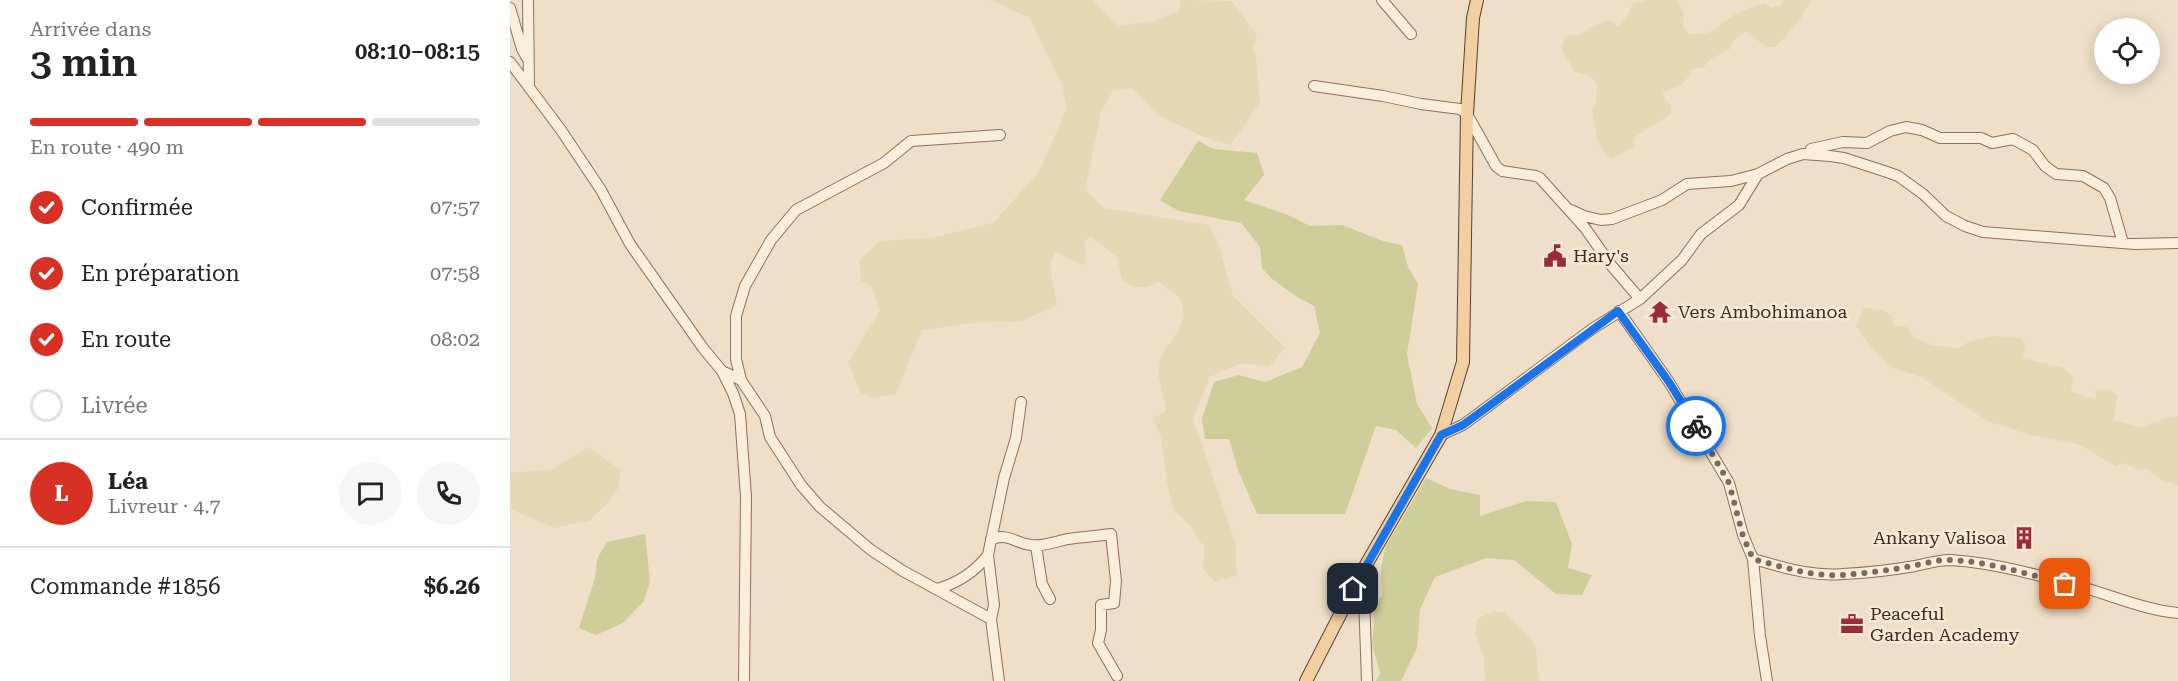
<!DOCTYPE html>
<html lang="fr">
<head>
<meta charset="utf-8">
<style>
  :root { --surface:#fff; --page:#f6f6f6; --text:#222; --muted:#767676; --line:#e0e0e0; --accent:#d93025 }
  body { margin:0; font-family:"Roboto Serif",serif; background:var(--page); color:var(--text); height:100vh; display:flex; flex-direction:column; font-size:22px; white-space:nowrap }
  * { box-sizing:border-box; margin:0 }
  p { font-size:20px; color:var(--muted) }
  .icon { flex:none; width:33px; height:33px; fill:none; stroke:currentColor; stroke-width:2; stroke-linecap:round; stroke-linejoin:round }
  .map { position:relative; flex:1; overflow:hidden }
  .drawer { display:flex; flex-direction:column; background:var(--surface); width:510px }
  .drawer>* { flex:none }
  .buttons { position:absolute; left:1584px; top:18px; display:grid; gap:12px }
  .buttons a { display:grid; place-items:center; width:66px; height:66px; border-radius:50%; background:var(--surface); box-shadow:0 3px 15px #0003; font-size:30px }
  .pin { position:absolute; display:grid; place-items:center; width:51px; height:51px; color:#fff; margin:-26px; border-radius:12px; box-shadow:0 3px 9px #0006 }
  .courier { position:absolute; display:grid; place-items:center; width:60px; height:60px; margin:-30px; border:4px solid #1a73e8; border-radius:50%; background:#fff; color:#222; box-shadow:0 2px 8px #0007 }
  .head em { font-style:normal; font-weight:600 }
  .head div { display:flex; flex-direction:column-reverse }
  .head { display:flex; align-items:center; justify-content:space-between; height:102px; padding:0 30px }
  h1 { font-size:39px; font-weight:600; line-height:45px }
  .bar { display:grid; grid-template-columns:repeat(4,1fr); gap:9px 6px; align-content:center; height:72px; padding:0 30px }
  .bar i { height:8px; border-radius:4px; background:var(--line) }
  .bar .active { background:var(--accent) }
  .bar p { grid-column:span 4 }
  .line { display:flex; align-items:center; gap:15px; padding:0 30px; border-top:2px solid var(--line) }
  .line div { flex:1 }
  .round { display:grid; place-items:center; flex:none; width:63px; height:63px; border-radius:32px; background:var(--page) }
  ol { padding:0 30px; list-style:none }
  li { display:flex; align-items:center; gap:18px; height:66px }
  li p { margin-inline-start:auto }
  li .icon { padding:6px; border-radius:50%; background:var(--accent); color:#fff; stroke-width:4 }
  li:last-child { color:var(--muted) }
  li i { width:33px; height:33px; border:3px solid var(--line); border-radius:50% }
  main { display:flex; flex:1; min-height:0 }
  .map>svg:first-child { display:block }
  .farmland { fill:#e5d8b5 }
  .green { fill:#cece9b }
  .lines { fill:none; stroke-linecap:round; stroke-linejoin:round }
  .minor-casing { stroke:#8c705c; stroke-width:12 }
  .major-casing { stroke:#5a3f30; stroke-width:14 }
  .minor { stroke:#f9eddb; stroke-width:10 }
  .major { stroke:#f2cfa0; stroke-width:12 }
  .done { stroke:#7b695b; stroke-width:6; stroke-dasharray:0 10.8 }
  .route { stroke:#1a73e8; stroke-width:8 }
  .labels { text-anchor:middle; stroke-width:5; stroke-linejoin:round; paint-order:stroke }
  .poi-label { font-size:18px; fill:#3c2a20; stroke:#f6ead7; text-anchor:start }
</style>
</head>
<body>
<main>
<section class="drawer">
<div class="head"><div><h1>3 min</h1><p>Arrivée dans</p></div><em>08:10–08:15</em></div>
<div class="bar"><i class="active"></i><i class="active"></i><i class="active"></i><i></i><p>En route · 490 m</p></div>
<ol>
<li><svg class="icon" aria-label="check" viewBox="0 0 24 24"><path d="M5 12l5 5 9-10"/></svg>Confirmée<p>07:57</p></li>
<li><svg class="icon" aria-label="check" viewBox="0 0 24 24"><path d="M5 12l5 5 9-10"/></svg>En préparation<p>07:58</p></li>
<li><svg class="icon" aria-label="check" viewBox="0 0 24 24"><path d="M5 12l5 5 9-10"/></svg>En route<p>08:02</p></li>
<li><i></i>Livrée</li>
</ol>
<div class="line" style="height:108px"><b class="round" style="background:var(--accent);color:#fff">L</b><div><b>Léa</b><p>Livreur · 4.7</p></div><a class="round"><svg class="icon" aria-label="chat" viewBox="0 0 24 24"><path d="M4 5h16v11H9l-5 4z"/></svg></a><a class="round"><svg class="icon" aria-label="phone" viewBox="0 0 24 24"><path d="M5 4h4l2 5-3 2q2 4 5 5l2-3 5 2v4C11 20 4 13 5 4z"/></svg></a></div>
<div class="line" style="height:78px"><div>Commande #1856</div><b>$6.26</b></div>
</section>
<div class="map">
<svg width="1668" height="681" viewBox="0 0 1668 681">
  <rect width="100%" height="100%" fill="#efdfc8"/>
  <path class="farmland" d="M481 0H582L609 26 638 22 669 12 670 0 722 1 747 36 743 48 746 57 750 102 721 145 694 137 652 117 622 88 603 91 592 109 575 189 594 208 698 225 708 242 723 296 775 348 759 367 731 363 700 377 683 418 726 545 727 575 705 582 693 569 694 547 681 527 663 510 656 478 651 436 643 418 656 411 648 373 651 356 667 333 674 316 670 298 649 282 637 287H623L613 281 606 256 581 237 575 240 576 265 563 261 545 251 540 268 547 305 512 321 464 323 412 330 385 395 362 398 351 394 338 362 370 311 362 287 351 281 349 261 370 241 420 238 483 223 529 172 557 108 552 85 520 18Z
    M1137 0H1167L1174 15 1173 26 1179 34 1198 33 1227 13 1242 7 1255 3 1262 8 1271 5 1274 0H1301L1291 18 1266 47H1256L1236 31 1226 38 1219 50 1200 59 1193 68 1180 70 1179 76 1171 85 1152 92 1161 107V114L1126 136 1123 147 1103 158 1097 155 1090 146 1086 134 1082 111 1086 101 1087 83 1080 76 1065 72 1051 48 1054 40 1060 35H1070L1079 28 1100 20 1108 27 1117 17 1122 4Z
    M1354 308 1372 310 1382 315 1384 326 1397 327 1405 338 1422 345 1448 348 1458 342 1483 336 1510 338 1517 346 1512 358 1554 368 1563 379 1561 392 1587 399 1585 392 1589 389 1600 390 1608 396 1603 420 1633 428 1642 422 1668 416V485L1652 480 1637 469 1629 470 1612 463 1606 466 1568 444 1521 435 1477 421 1411 377 1380 367 1362 348 1346 326Z
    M79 447 111 471 109 487 94 507 79 521 45 528 0 509V473L43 469Z
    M984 611 995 613 1025 644 1029 681H975L974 660 965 632 967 619Z"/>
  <path class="green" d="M688 141 704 149 747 153 754 175 734 200 778 215 800 226 832 225 873 241 892 245 898 267 908 284 897 354 907 404 922 428 906 448 886 430 866 426 835 514H747L728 470 719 439H695L692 419 704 382 729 375 755 382 792 367 810 333 804 306 787 297 761 278 752 268 750 247 731 223 669 211 650 200Z
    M916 478 940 489 970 495V516L1016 501 1046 502 1062 544 1058 568 1082 575 1072 595 1046 594 1004 560 976 558 925 577 910 609 907 648 891 681H866L870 673 862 645 865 606 872 595 871 567 876 546Z
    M135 534 140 581 134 601 113 623 86 635 69 628 85 578 87 559 97 542Z"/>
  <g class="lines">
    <g class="minor-casing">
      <path id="minor" d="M18 0 19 87
        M872 0 901 34
        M0 8 12 49 17 58
        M0 62 51 130 91 190 120 244 193 348 212 371 223 393 230 414 236 497 234 681
        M804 86 873 96 911 104 950 109 957 114 986 166 992 171 1026 176 1030 178 1075 228 1101 265 1130 299
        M1301 149 1333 142 1357 143 1380 131 1396 127 1412 130 1430 138H1471L1482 143 1503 139 1523 150 1535 166 1546 174 1573 176 1594 188 1600 198 1613 243
        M1061 210 1074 216 1091 220 1102 219 1152 200 1177 184 1221 181 1248 174
        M1109 311 1159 382 1219 483 1233 535 1243 559 1250 636 1257 681
        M212 371 231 380 255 416 260 437 291 485 310 507 361 550 393 571 481 619 489 681
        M231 380 226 359V316L235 286 261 240 286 210 374 163 401 141 490 135
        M931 435 953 425 1082 329 1130 299 1172 260 1191 234 1229 205 1248 174 1277 159 1293 154 1320 156 1334 158 1377 172 1388 176 1413 194 1436 216 1455 226 1473 232 1625 244 1668 243
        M481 539C500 533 504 543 521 545 533 547 547 541 558 539 572 537 587 536 601 534L606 581 604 603 591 605V630L588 643 607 676
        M526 546 532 584 540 599
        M1243 559C1273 567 1301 577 1333 574 1356 573 1382 570 1405 566 1418 563 1428 560 1441 560 1486 563 1532 576 1575 588 1606 597 1636 610 1668 613
        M853 570 857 681
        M427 589C448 583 464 573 478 555
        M481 619 484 605 478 555 494 478 506 438 511 402"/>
    </g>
    <g class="major-casing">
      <path id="major" d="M796 681 853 570 931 435 953 362 957 114 963 18 967 0"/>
    </g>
    <use href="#minor" class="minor"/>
    <use href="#major" class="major"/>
  </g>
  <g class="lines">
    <path class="done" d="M1186 426 1219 483 1233 536 1243 559C1273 567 1302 577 1333 575 1357 573 1383 570 1406 565 1417 563 1427 560 1438 560 1478 561 1517 574 1555 584"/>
    <path class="route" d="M843 589 931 435 953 425 1108 311 1159 382 1186 426"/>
  </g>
  <defs>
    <g id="civic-bare" transform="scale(1.8)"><path d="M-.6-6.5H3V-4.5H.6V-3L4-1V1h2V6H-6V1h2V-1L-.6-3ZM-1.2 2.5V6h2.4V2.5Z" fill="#9c2b39" stroke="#f6ead7" stroke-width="2.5" paint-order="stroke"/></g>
    <g id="temple-bare" transform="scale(1.8)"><path d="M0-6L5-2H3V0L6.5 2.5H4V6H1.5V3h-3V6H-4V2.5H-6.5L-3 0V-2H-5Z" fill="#9c2b39" stroke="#f6ead7" stroke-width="2.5" paint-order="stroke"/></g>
    <g id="building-bare" transform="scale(1.8)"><path d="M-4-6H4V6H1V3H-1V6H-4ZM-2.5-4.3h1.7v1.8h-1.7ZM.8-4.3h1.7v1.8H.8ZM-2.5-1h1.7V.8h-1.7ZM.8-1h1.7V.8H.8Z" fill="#9c2b39" stroke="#f6ead7" stroke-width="2.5" paint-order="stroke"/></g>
    <g id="office-bare" transform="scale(1.8)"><path d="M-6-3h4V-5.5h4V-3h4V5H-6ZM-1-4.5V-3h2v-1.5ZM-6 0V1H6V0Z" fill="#9c2b39" stroke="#f6ead7" stroke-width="2.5" paint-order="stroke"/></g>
  </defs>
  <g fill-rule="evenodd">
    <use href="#civic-bare" x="1045" y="256"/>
    <use href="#temple-bare" x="1150" y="312"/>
    <use href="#building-bare" x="1514" y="538"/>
    <use href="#office-bare" x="1342" y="624"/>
  </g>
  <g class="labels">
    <g class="poi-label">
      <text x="1063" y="262">Hary's</text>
      <text x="1168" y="318">Vers Ambohimanoa</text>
      <text x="1496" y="544" text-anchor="end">Ankany Valisoa</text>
      <text x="1360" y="620">Peaceful<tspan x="1360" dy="21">Garden Academy</tspan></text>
    </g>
  </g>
</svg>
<div class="buttons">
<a><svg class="icon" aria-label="locate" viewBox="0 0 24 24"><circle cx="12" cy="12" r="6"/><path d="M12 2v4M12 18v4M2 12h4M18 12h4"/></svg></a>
</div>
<div class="pin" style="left:1555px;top:584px;background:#ea580c"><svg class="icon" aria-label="bag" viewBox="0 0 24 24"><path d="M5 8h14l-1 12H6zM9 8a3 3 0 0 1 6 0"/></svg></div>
<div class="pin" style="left:843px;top:589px;background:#1f2937"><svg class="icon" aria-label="home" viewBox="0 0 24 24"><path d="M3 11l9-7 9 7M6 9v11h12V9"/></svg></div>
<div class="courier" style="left:1186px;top:426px"><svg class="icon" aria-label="bike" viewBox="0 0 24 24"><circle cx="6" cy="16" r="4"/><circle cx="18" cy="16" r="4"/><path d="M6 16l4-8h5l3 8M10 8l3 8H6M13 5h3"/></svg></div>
</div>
</main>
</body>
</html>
